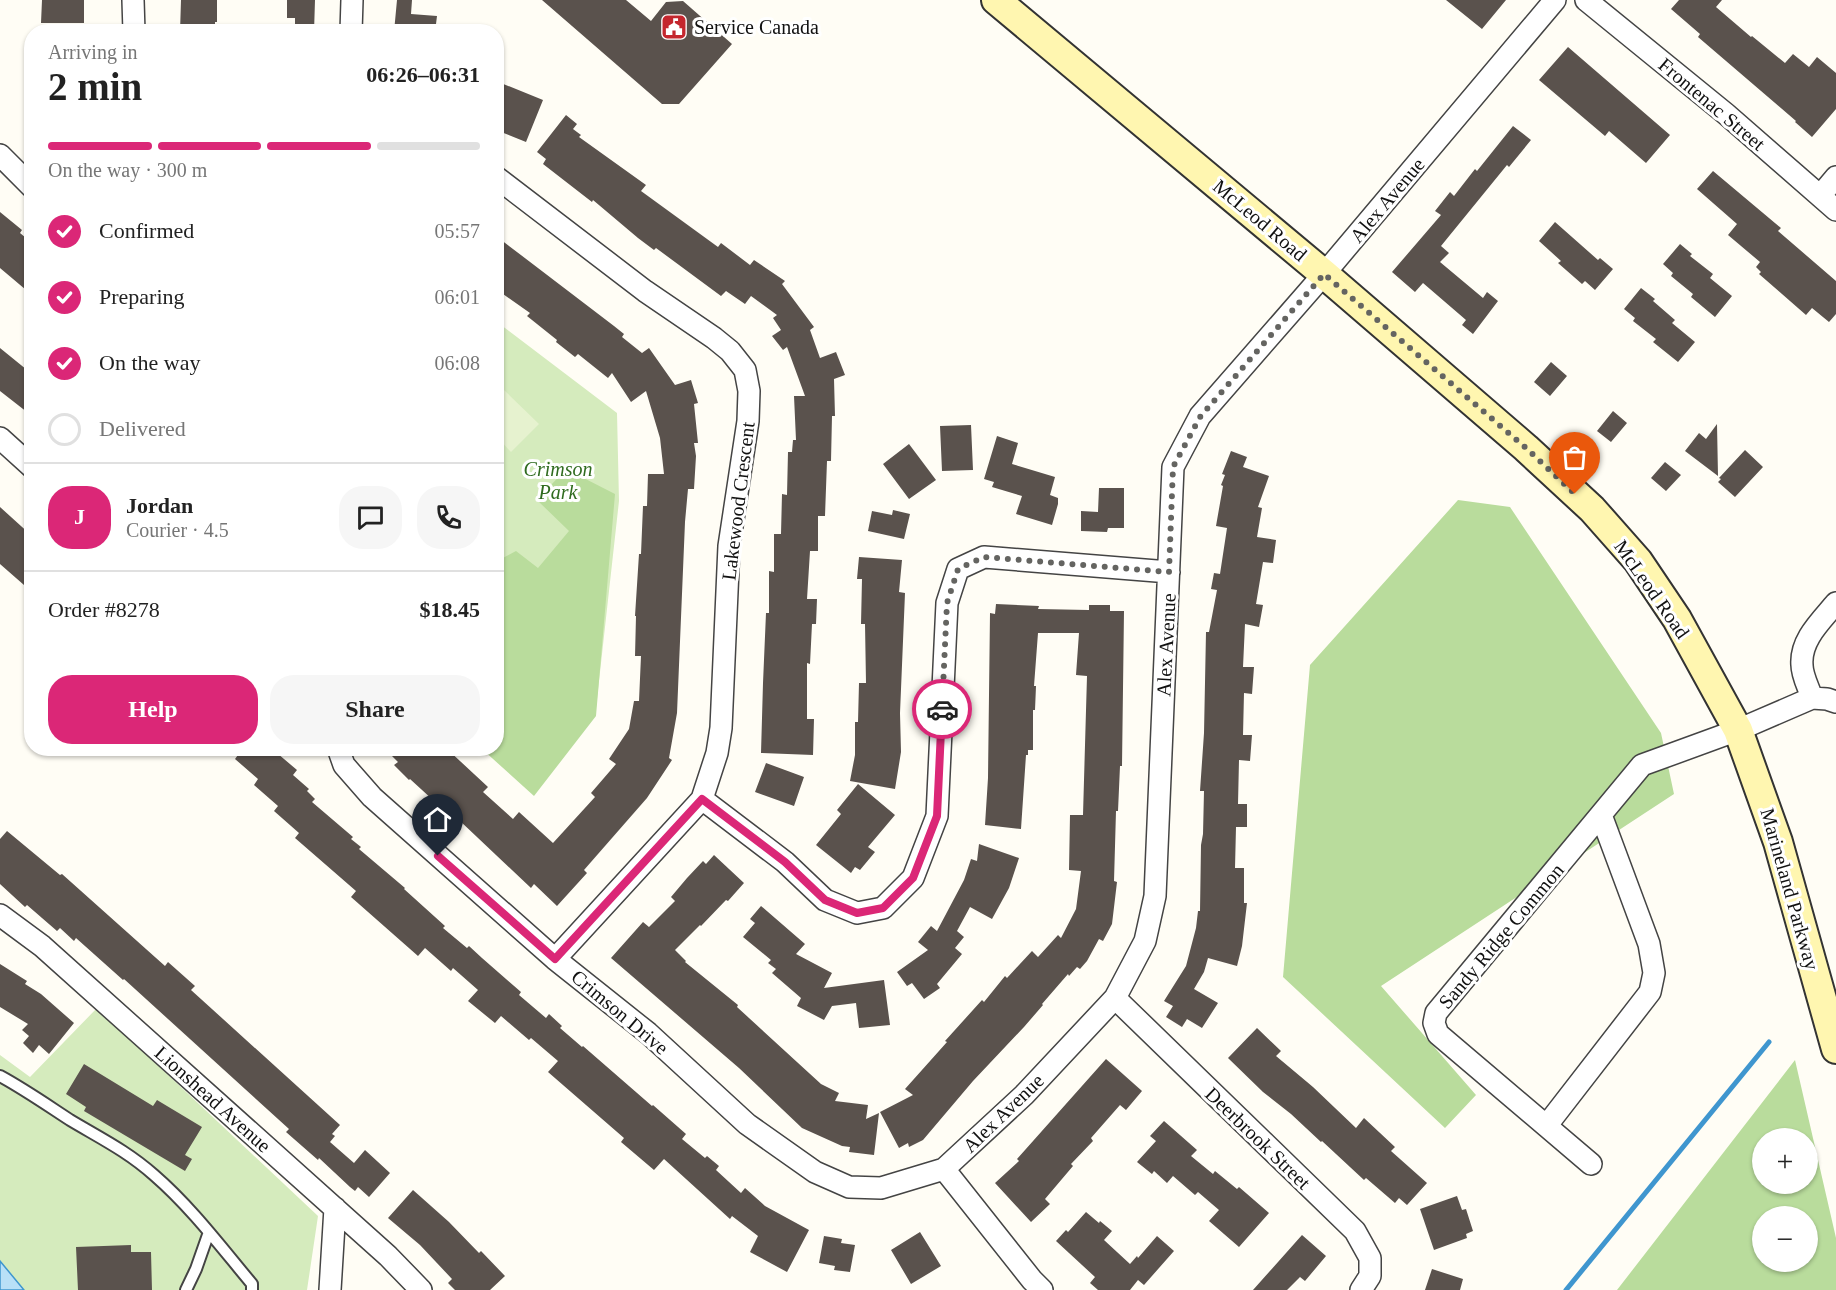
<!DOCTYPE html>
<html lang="en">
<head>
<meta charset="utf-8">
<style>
  :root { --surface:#fff; --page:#f6f6f6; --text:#222; --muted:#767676; --line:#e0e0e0; --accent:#db2777 }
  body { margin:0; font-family:"Times New Roman",serif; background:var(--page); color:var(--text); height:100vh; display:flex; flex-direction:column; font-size:22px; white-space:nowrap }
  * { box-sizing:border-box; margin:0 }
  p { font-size:20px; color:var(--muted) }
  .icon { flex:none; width:33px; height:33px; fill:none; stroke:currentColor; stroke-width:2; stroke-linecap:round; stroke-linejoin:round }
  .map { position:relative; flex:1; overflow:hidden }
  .panel { position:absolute; left:24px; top:24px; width:480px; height:732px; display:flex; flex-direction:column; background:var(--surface); border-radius:24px; box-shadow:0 2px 4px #0004 }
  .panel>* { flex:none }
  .tools { position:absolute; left:1752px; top:1128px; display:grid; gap:12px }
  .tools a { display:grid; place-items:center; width:66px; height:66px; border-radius:50%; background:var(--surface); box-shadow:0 2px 4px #0004; font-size:30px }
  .pin { position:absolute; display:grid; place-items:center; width:51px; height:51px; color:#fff; margin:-62px -26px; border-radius:50% 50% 50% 0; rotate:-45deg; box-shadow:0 0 6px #0007 }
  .pin .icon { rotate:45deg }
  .courier { position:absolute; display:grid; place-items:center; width:60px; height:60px; margin:-30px; border:4px solid #db2777; border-radius:50%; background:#fff; color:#222; box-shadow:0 2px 8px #0007 }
  .head em { font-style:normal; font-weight:600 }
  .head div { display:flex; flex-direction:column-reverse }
  .head { display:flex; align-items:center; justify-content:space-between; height:102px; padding:0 24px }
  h1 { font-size:39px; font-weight:600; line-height:45px }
  .bar { display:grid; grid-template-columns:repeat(4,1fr); gap:9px 6px; align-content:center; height:72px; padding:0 24px }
  .bar i { height:8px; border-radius:4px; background:var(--line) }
  .bar .selected { background:var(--accent) }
  .bar p { grid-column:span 4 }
  .line { display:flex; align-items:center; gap:15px; padding:0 24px; border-top:2px solid var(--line) }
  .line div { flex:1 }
  .round { display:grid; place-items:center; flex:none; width:63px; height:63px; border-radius:24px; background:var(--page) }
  ol { padding:0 24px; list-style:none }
  li { display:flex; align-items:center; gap:18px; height:66px }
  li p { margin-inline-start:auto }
  li .icon { padding:6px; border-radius:50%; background:var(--accent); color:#fff; stroke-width:4 }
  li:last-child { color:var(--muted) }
  li i { width:33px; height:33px; border:3px solid var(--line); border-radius:50% }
  .primary-button { display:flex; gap:12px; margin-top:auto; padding:12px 24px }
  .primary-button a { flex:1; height:69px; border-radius:24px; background:var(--accent); color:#fff; font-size:24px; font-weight:600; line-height:69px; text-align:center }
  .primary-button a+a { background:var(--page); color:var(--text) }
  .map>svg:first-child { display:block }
  .green { fill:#d5ebbd }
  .forest { fill:#b9dc9c; fill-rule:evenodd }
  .pitch { fill:#e6f2cf }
  .water { fill:#b9e0f7; stroke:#3f96cf; stroke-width:1.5 }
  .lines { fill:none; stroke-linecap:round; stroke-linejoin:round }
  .stream { stroke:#3f96cf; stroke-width:5 }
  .building { fill:#5a524d }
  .lane-casing { stroke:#444; stroke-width:14 }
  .street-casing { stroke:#444; stroke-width:24 }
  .secondary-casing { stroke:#333; stroke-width:32 }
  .lane { stroke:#fff; stroke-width:10 }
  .street { stroke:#fff; stroke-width:21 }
  .secondary { stroke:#fff6b0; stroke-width:28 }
  .done { stroke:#646461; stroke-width:6; stroke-dasharray:0 10.8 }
  .route { stroke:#db2777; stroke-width:8 }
  .labels { text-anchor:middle; stroke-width:6; stroke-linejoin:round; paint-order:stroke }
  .poi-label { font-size:20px; fill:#111; stroke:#fff; text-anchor:start }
  .street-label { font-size:20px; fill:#111; stroke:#fff }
  .park-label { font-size:20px; font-style:italic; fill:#2f6b1f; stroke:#fff }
</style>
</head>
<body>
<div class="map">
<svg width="1836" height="1290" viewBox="0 0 1836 1290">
  <rect width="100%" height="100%" fill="#fffdf5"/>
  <path class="green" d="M497 322 617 413 619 501 595 717 496 748Z
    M97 1008 318 1216 307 1290H0V1055L30 1077Z"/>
  <path class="forest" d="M566 469 615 494 596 716 534 796 482 749 496 748 497 561 516 551 538 568 569 531 537 500Z
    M1458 500 1510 507 1661 733 1674 794 1381 986 1476 1095 1445 1128 1283 977 1310 665Z
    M1795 1060 1836 1238V1290H1617ZM1808 1138V1184H1762V1138ZM1808 1216V1262H1762V1216Z"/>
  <path class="pitch" d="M504 390 539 424 511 452 497 437V397Z"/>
  <path class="water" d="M0 1261 24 1290H0Z"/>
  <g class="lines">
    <path class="stream" d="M1566 1290 1769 1042"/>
  </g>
  <path class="building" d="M42 0H84V23H41Z
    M181 0H217V22H215V32H180Z
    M287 0H315L314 32H295V18H287Z
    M397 0H412L411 14 437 16 435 32H394Z
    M542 0H626L651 21 666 2 683 1 732 44 679 104H662Z
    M1446 0H1506L1482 29Z
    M1679 0H1722L1716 7 1751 37 1752 36 1785 63 1793 54 1809 67 1817 57 1836 73V109L1812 137 1795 122 1796 121 1698 37 1700 34 1671 9Z
    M1568 47 1670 135 1646 163 1609 131 1605 136 1539 80Z
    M496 81 543 100 526 142 496 130Z
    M566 115 577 124 573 129 581 135 579 137 646 185 641 191 718 247 721 243 750 265 754 260 785 281 782 284 814 327 810 330 820 358 836 352 845 375 834 379 835 416H832L831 461H827L825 516H818V551H810L807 599H817L816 624H812L810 664 807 663V719H814L813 755 761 753 763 683 766 613H769V571L774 572V534H781L782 494 787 495 788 452H792L793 440H796L794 396H805L787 347 783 350 772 336 781 330 773 318 777 315 751 296 745 304 726 291 721 296 656 248 654 250 638 238 593 200 592 202 543 164 546 159 537 152Z
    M1513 126 1531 140 1509 167 1507 165 1441 246 1449 253 1440 262 1483 298 1487 292 1498 301 1473 334 1462 325 1466 320 1423 283 1415 292 1392 272 1441 215 1435 211 1450 192 1454 196 1475 169 1477 171Z
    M1713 171 1781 228 1778 231 1836 281V314L1829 322 1812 308 1806 315 1759 274 1761 272 1756 267 1760 262 1728 235 1737 224 1697 189Z
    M0 212 22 230 20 233 32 243V295L0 268Z
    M1555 222 1598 260 1600 258 1613 269 1595 290 1585 281 1582 284 1558 263 1561 261 1539 241Z
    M496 236 614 326 624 334 622 337 642 353 649 348 675 385 691 380 698 403 694 404 698 443H694L696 456 694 489H688L685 522 677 713 669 758 672 760 647 798 584 870 587 873 557 906 534 884 531 888 459 820 457 822 410 779 409 780 394 765 398 762 392 756 399 748H446L488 787 483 792 513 819 519 812 553 843 595 797 591 793 616 764 609 759 629 729 634 701H639L641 656H635L636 616H635L639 554H641L643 506H647L648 474H664L660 438 646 391 631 402 612 373 608 378 578 354 575 357 556 342 557 340 527 316 530 313 496 289Z
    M1680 244 1692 254 1690 256 1713 274 1710 278 1732 296 1715 317 1691 297 1693 294 1671 276 1673 273 1663 264Z
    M1641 288 1655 299 1653 301 1675 320 1672 323 1695 342 1678 362 1653 342 1656 339 1633 321 1635 318 1624 309Z
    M0 348 32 374V416L0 391Z
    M1551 362 1567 376 1550 396 1534 382Z
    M1613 411 1627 423 1611 442 1597 431Z
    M1717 424 1718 476 1685 451 1699 433 1706 439Z
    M971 425 973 470 942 471 940 426Z
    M997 436 1018 443 1012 464 1055 477 1050 495 1058 498V504L1052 525 1016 514 1022 496 992 487 994 482 984 479Z
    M909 444 936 480 909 499 883 464Z
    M1745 450 1763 467 1735 497 1718 482 1721 479 1719 478Z
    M1231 451 1247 457 1243 467 1269 476 1258 507 1262 508 1257 537 1276 540 1273 563 1263 562 1256 604 1263 605 1259 627 1245 624 1243 667H1254L1252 694 1244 693 1243 735H1252L1250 761 1239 760 1238 804H1247V827H1236L1235 868H1244V903H1247L1242 946 1237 966 1208 958 1204 972 1194 989 1218 1003 1202 1028 1187 1019 1182 1027 1166 1017 1173 1006 1164 1001 1186 966 1196 928 1198 911H1200L1201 845 1203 834 1204 791H1200L1204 733 1206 632H1209L1217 590 1211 589 1214 573 1220 574 1227 528 1216 526 1223 486 1221 485 1225 475 1222 474Z
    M1665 462 1681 475 1666 491 1651 478Z
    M1099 488H1124V528H1108L1107 532 1081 531V511L1098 512Z
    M0 507 32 536V592L0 564Z
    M893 510 910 514 904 539 868 531 872 511 892 515Z
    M859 557 902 560 899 592 905 593 900 713 901 752 895 789 850 781 855 755V722H858L859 683H866L865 624H861L862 579H857Z
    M996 604 1039 606 1038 609 1089 610V605H1110V611H1124L1122 766H1120L1118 811H1116L1114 881 1117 882 1112 924 1103 941 1099 939 1087 961 1080 969 1077 967 1069 976 1068 974 1042 1004 1043 1005 1024 1027 973 1081 923 1140 909 1147 908 1143 899 1148 880 1112 913 1095 905 1089 947 1042 945 1041 982 1000 984 1002 1005 976 1007 978 1032 951 1038 957 1058 935 1061 938 1076 909 1081 871 1069 870 1070 815H1083L1087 676 1076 675 1079 633H1038L1034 686H1036L1035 710H1033V750H1028V755H1026L1021 829 985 825 988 778 990 613 995 614Z
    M243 748H271L297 770 293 775 309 789 307 791 315 799 312 802 353 837 351 839 361 847 359 849 405 888 404 889 445 926 443 928 467 948 469 946 482 958 521 992 519 995 546 1018 549 1014 562 1026 560 1028 582 1047 583 1046 652 1106 653 1105 686 1134 682 1139 705 1158 707 1156 719 1166 716 1170 741 1193 745 1188 765 1206 809 1230 787 1272 750 1252 758 1236 732 1216 730 1219 664 1159 654 1170 621 1142 624 1138 548 1072 558 1061 531 1038 529 1040 501 1016 495 1023 468 1001 478 990 453 968 451 971 425 948 418 956 351 897 356 891 295 838 299 833 274 811 278 806 254 785 258 779 235 759Z
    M766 763 804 777 794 806 755 792Z
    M858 784 895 815 868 847 875 852 860 870 855 867 851 873 816 845 841 814 837 810Z
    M7 831 60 875 62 874 165 966 168 962 195 986 191 990 340 1125 332 1134 335 1136 330 1142 354 1163 365 1150 390 1173 369 1197 358 1187 355 1191 350 1187 319 1158 318 1160 286 1132 289 1129 124 979 123 980 76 938 74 941 60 928 57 931 27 905 25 907 0 884V839Z
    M979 844 1019 858 1009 888 992 919 970 907 957 931 964 937 955 948 962 954 937 984 940 988 924 999 912 983 907 986 897 972 928 950 918 942 931 926 937 931 964 880 971 859 977 861Z
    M714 855 744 883 728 901 726 900 701 926 700 925 675 950 686 961 685 962 738 1005 737 1007 821 1084 839 1093 835 1101 868 1105 866 1119 879 1113 874 1155 849 1152 850 1147 842 1146 802 1128 739 1068 611 958 643 922 649 927 675 901 671 897 687 878 703 861 706 864Z
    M761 906 805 944 796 954 832 973 824 988 884 980 890 1025 859 1028 856 1003 832 1006 824 1020 797 1006 801 998 772 973 776 969 768 963 771 960 743 937 755 923 750 919Z
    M0 964 27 981 25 984 41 994 74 1023 49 1054 39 1045 33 1053 23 1043 29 1036 22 1030 28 1024 0 1007Z
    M1257 1028 1281 1051 1276 1056 1313 1087 1356 1128 1364 1118 1395 1147 1391 1151 1427 1183 1407 1205 1399 1198 1395 1203 1366 1178 1364 1180 1322 1141 1321 1142 1291 1114 1263 1092 1228 1058Z
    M1106 1059 1142 1091 1126 1110 1120 1105 1091 1138 1093 1141 1071 1164 1073 1166 1045 1199 1050 1204 1031 1222 995 1183 1019 1161 1017 1159Z
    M84 1064 153 1106 157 1100 202 1127 185 1155 192 1159 185 1171 84 1111 86 1107 66 1094Z
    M1164 1121 1197 1150 1191 1156 1213 1174 1215 1171 1237 1189 1239 1187 1269 1213 1239 1247 1209 1221 1219 1210 1198 1192 1195 1195 1173 1176 1167 1183 1154 1171 1152 1174 1137 1162 1156 1141 1150 1136Z
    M413 1190 449 1222 479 1253 481 1251 505 1276 490 1290H455L448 1283 452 1279 420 1245 388 1218Z
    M1457 1196 1462 1210 1466 1209 1473 1231 1466 1234 1467 1238 1434 1250 1420 1209Z
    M1086 1212 1099 1223 1100 1221 1112 1231 1104 1240 1130 1264 1137 1256 1138 1258 1157 1236 1174 1251 1144 1285 1138 1280 1130 1290H1098L1090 1283 1095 1277 1056 1241 1066 1230 1068 1232Z
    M920 1232 941 1266 911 1284 891 1250Z
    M1302 1235 1326 1256 1305 1281 1300 1277 1287 1290H1253Z
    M824 1236 842 1239 841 1243 855 1245 850 1272 834 1270 835 1266 819 1263Z
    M131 1245V1252H151L152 1290H78L76 1247Z
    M1432 1269 1463 1279 1460 1290H1425Z"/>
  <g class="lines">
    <g class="lane-casing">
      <path id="lane" d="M0 1076C24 1089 47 1105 70 1120 100 1138 127 1151 154 1175 191 1207 221 1247 252 1284V1290
        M186 1290 196 1269 209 1232"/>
    </g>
    <g class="street-casing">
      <path id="street" d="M133 0 134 32
        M1586 0 1726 114 1836 210
        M351 32 352 0
        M0 155 32 187
        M496 177 645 291 714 338 730 351 745 370 749 391 748 421 729 546 721 728 717 753 702 799 555 959
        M1820 196 1836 177
        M0 438 32 467
        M1812 698C1809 688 1802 676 1802 665 1800 640 1821 621 1836 603
        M338 748 344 765 372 797 555 959 648 1033 747 1124 815 1172 849 1187 881 1188 944 1169 1024 1095 1115 998 1145 941 1155 896 1173 467 1200 416 1324 274 1555 0
        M702 799 785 862 825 900 857 913 883 908 913 878 937 816 947 603 958 569 984 557 1169 572
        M0 915 42 946 388 1256 421 1290
        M1115 998 1355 1231 1370 1258V1276L1361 1290
        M1547 1125 1650 992 1654 973 1649 944 1601 815
        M1591 1164 1438 1034 1434 1023 1436 1013 1642 765 1738 730 1812 698 1827 699 1836 702
        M944 1169 1032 1280 1042 1290
        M330 1290 335 1208"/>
    </g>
    <g class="secondary-casing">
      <path id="secondary" d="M996 0 1324 274 1526 448 1592 509 1638 561 1677 619 1738 730 1778 842 1836 1049"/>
    </g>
    <use href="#lane" class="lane"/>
    <use href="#street" class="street"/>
    <use href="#secondary" class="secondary"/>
  </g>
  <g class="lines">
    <path class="done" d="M942 709 947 603 958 569 984 557 1169 572 1173 467 1200 417 1324 274 1526 448 1575 494"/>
    <path class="route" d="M438 856 555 959 702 799 785 862 825 900 857 913 883 908 913 878 937 816 942 709"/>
  </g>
  <defs>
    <g id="civic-square" transform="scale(1.35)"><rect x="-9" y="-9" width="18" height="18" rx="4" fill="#c4262e" stroke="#fff"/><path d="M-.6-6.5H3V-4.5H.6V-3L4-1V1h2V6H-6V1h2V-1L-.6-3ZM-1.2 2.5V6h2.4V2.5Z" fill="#fff"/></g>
  </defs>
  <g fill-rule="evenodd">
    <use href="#civic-square" x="674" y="27"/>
  </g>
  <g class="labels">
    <g class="poi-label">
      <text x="694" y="34">Service Canada</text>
    </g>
    <g class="street-label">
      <text transform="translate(1712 104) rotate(40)" y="7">Frontenac Street</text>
      <text transform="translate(1387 200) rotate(-50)" y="7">Alex Avenue</text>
      <text transform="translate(1260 220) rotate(40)" y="7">McLeod Road</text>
      <text transform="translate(738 501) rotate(-83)" y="7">Lakewood Crescent</text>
      <text transform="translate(1652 589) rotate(55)" y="7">McLeod Road</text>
      <text transform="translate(1166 645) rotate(-87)" y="7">Alex Avenue</text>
      <text transform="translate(1790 889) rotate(74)" y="7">Marineland Parkway</text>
      <text transform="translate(1501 936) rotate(-50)" y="7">Sandy Ridge Common</text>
      <text transform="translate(620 1012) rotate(40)" y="7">Crimson Drive</text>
      <text transform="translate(213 1099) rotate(42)" y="7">Lionshead Avenue</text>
      <text transform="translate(1003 1113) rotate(-44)" y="7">Alex Avenue</text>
      <text transform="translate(1258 1138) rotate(44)" y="7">Deerbrook Street</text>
    </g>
    <g class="park-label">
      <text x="558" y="476">Crimson<tspan x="558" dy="23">Park</tspan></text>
    </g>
  </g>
</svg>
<div class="tools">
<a>+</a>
<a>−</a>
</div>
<div class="pin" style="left:1575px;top:494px;background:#ea580c"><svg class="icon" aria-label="bag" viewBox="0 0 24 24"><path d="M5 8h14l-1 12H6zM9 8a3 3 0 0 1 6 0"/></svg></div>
<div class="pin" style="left:438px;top:856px;background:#1f2937"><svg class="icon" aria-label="home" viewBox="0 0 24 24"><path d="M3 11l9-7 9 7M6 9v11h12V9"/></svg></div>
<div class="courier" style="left:942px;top:709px"><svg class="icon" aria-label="car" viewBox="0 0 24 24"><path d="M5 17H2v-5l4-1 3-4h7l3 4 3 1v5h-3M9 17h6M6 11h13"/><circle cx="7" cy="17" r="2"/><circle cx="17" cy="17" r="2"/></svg></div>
<section class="panel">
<div class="head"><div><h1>2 min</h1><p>Arriving in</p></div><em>06:26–06:31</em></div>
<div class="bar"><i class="selected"></i><i class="selected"></i><i class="selected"></i><i></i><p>On the way · 300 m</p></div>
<ol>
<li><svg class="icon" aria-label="check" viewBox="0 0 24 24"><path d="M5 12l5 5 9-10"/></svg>Confirmed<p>05:57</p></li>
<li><svg class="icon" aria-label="check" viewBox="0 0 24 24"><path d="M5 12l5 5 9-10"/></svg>Preparing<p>06:01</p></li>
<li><svg class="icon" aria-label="check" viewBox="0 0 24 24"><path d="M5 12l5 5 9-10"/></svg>On the way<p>06:08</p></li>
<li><i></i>Delivered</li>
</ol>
<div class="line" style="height:108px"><b class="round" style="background:var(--accent);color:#fff">J</b><div><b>Jordan</b><p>Courier · 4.5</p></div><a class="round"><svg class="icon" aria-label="chat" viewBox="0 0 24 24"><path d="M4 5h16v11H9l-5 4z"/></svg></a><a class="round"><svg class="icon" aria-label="phone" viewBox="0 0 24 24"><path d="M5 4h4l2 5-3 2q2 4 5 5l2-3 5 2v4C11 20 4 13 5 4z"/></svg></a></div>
<div class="line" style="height:78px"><div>Order #8278</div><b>$18.45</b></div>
<div class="primary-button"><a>Help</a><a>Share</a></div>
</section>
</div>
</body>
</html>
